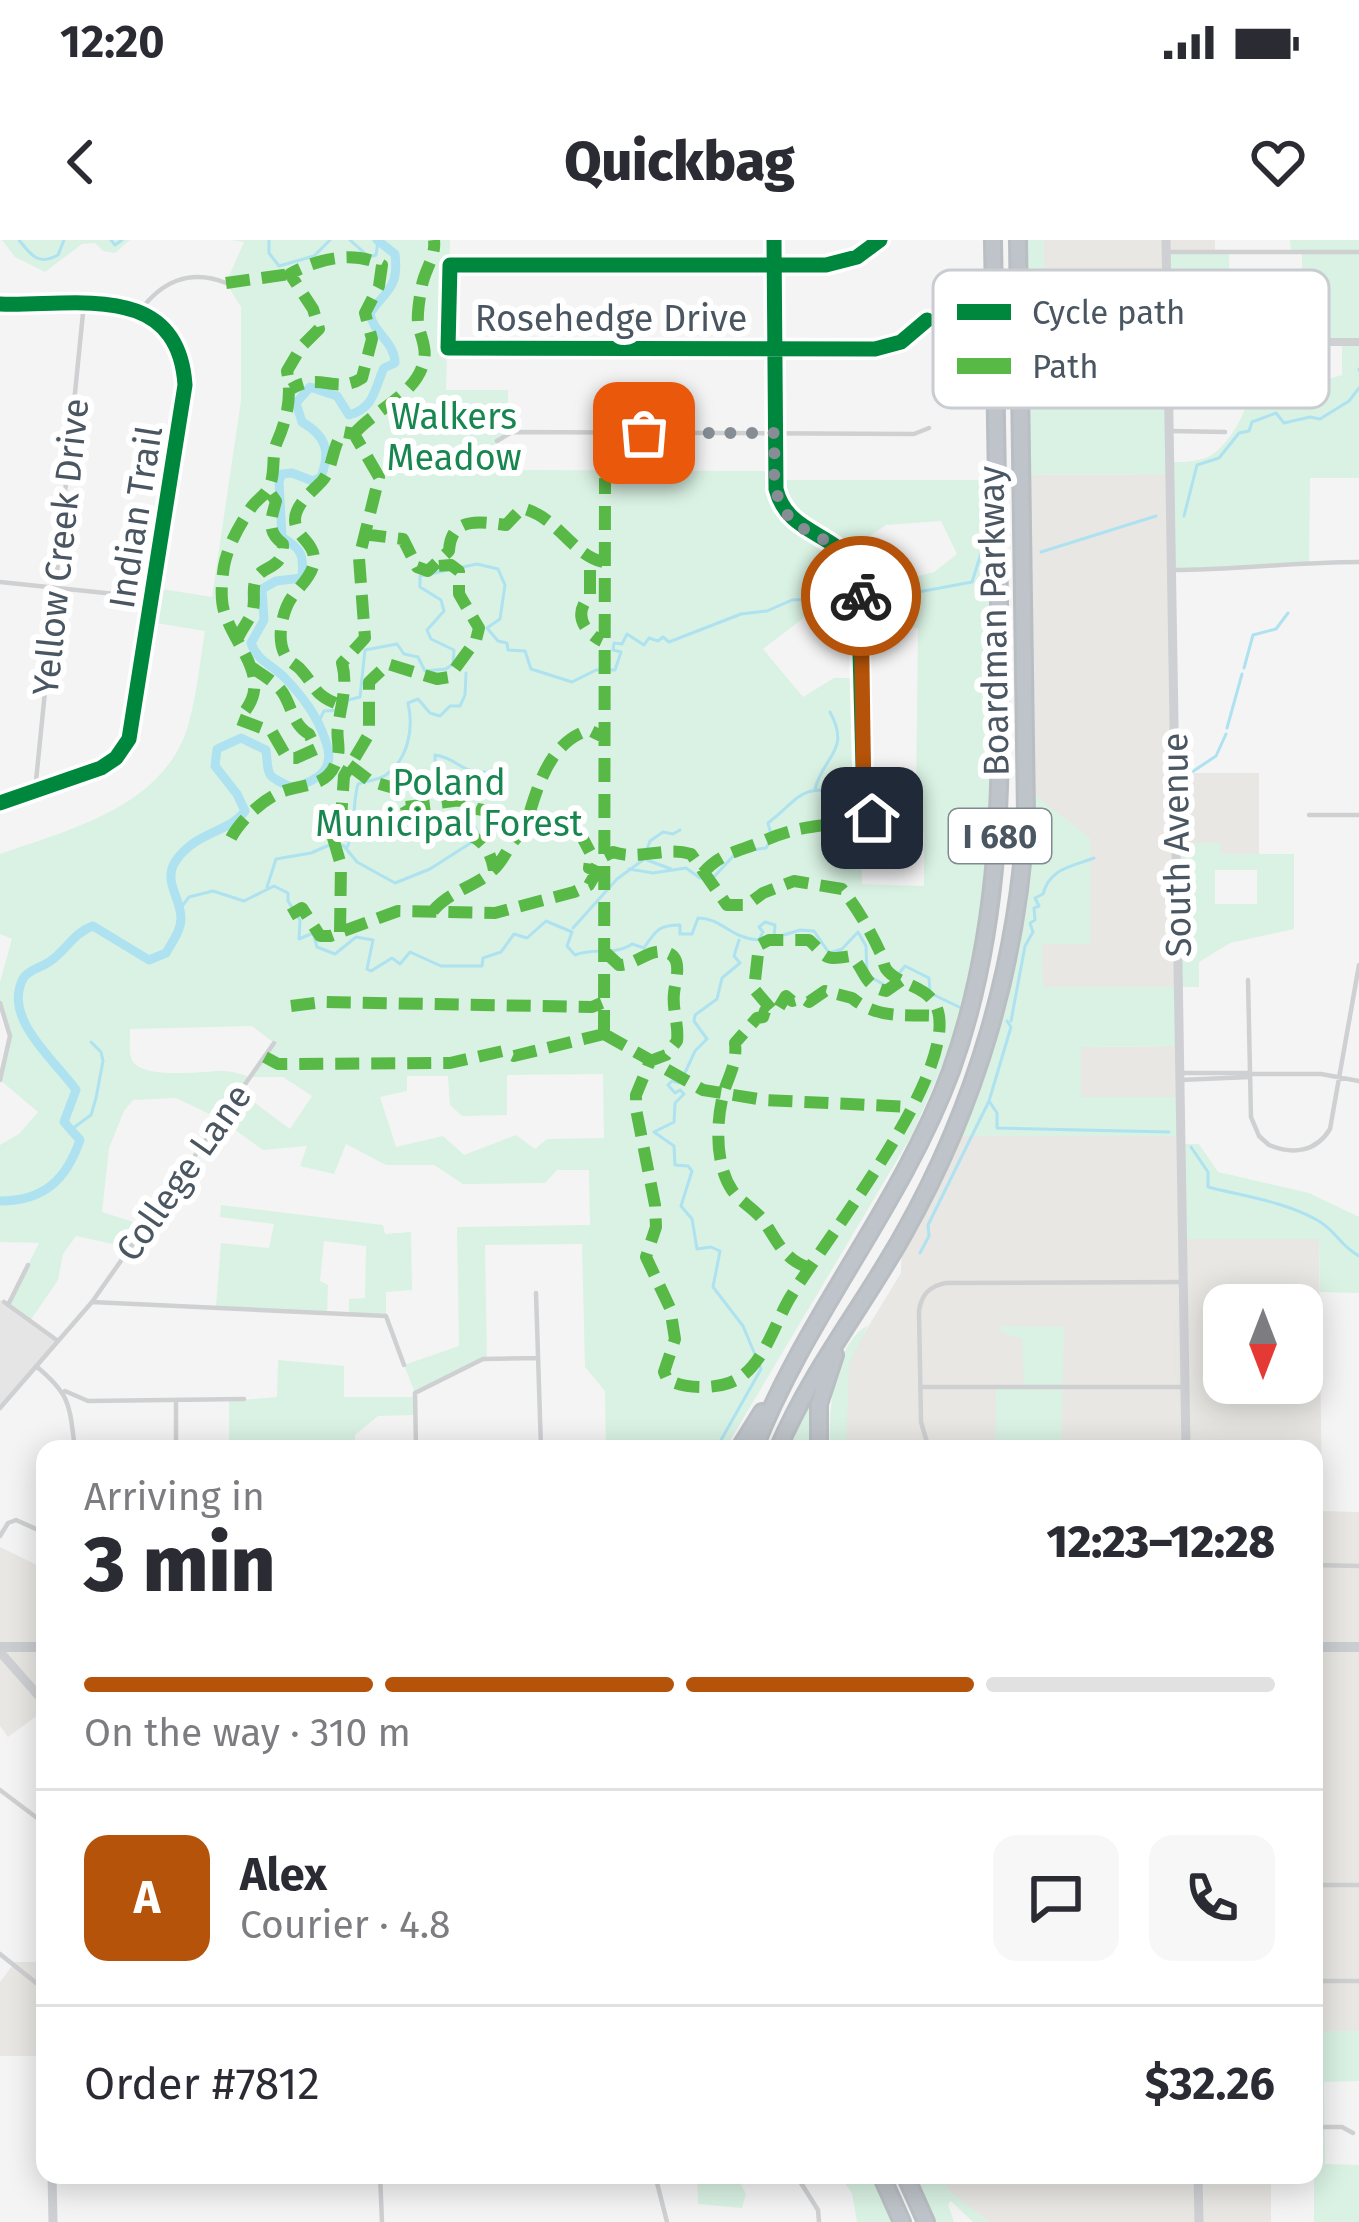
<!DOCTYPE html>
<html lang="en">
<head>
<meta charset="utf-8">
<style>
  :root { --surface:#fff; --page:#f7f7f7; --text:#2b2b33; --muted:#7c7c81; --line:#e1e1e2; --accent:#b45309 }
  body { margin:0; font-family:"Fira Sans",sans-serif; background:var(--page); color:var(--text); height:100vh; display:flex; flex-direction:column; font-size:45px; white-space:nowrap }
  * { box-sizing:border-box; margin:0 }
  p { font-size:39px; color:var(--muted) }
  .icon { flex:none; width:66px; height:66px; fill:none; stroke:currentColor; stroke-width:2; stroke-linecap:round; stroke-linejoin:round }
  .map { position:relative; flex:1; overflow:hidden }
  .panel { position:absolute; left:36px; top:1200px; width:1287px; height:744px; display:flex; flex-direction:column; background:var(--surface); border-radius:24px; box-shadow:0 6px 30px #0003 }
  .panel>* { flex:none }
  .needle { width:78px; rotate:180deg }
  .controls { position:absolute; left:1203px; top:1044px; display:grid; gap:24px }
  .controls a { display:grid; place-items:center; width:120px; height:120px; border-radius:24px; background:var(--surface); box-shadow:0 6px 30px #0003; font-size:60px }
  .pin { position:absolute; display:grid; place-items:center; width:102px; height:102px; color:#fff; margin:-51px; border-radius:24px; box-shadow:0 6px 18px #0006 }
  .courier { position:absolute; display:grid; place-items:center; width:120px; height:120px; margin:-60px; border:9px solid #b45309; border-radius:50%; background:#fff; color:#222; box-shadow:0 3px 15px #0007 }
  .summary em { font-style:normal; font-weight:800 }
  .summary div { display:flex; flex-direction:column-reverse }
  .summary { display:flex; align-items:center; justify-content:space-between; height:204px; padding:0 48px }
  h1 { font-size:78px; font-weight:800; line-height:90px }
  .bar { display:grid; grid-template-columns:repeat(4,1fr); gap:18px 12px; align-content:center; height:144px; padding:0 48px }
  .bar i { height:15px; border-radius:9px; background:var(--line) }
  .bar .current { background:var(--accent) }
  .bar p { grid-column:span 4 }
  .line { display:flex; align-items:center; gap:30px; padding:0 48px; border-top:3px solid var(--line) }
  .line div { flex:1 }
  .round { display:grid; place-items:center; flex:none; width:126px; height:126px; border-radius:24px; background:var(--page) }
  .status { display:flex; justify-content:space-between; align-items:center; height:84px; padding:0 60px; background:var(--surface); direction:ltr }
  .status svg { height:33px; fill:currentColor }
  header { display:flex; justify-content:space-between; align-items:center; height:156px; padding:0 48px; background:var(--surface); font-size:54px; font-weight:800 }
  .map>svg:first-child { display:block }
  .commercial { fill:#e8e7e3; fill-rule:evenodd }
  .education { fill:#e6e5e6 }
  .green { fill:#d9f2e3; fill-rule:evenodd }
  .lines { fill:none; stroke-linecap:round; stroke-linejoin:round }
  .stream { stroke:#aee2f0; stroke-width:3 }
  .river { stroke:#aee2f0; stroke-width:9 }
  .motorway-casing { stroke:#b9bec3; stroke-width:20 }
  .minor { stroke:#ced0d2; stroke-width:4.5 }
  .tertiary { stroke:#ced0d2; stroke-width:8 }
  .secondary { stroke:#ced0d4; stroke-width:9 }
  .primary { stroke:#caced1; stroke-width:10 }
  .motorway { stroke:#bec4c9; stroke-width:14 }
  .quiet { stroke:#58b947; stroke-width:12; stroke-dasharray:24 12; stroke-linecap:butt }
  .cycleway-casing { stroke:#fff; stroke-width:22 }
  .cycleway { stroke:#00873e; stroke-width:15 }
  .done { stroke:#868d94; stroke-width:12; stroke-dasharray:0 21.6 }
  .route { stroke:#b45309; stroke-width:15 }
  .labels { text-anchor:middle; stroke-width:12; stroke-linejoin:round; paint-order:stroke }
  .shield { fill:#fff; stroke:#808990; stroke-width:3 }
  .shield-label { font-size:33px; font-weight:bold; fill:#4a5661 }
  .street-label { font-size:36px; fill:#4a5661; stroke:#fff }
  .park-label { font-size:36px; fill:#17864f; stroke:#fff }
  .key { fill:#fff; stroke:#c9ccd0; stroke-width:3 }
  .key-label { font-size:33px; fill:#4a5661 }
</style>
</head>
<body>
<div class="status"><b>12:20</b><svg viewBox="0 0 49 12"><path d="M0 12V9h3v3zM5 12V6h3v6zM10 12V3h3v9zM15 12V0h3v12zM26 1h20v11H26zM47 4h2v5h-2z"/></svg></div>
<header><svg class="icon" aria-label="back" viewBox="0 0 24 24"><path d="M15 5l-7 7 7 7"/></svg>Quickbag<svg class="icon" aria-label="heart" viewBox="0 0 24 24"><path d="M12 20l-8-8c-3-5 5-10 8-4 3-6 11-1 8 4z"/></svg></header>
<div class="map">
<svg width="1359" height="1982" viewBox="0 0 1359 1982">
  <rect width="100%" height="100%" fill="#f4f4f4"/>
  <path class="commercial" d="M1044 0H1215V12L1168 102 1044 103Z
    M1170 234 1176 533H1259V614H1220V604L1179 747H1042V704H1089L1026 548 1022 235Z
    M1179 806 1180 857H1081V807Z
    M953 896H1181L1183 999H1319L1322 1271 1359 1272V1791H1314V1209H842L846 1123 901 1033 902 997ZM1224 1065H1302V1143H1224Z
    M0 1307 45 1329V1470L8 1497 0 1486Z
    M10 1722H45V1816H0V1742L13 1725Z
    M940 1935H1271V1982H989L950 1953Z"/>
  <path class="education" d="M0 1060 58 1101 0 1168Z"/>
  <path class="green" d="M2 0H130L115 13 103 11 95 3 82 4 45 32 15 17Z
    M232 0H450L446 150H508V193L497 201 498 230 775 231 776 240H997L1002 502 976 748 912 895 725 1209H606L605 1151 585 1127 582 1004 485 1005 487 1119 415 1153 404 1125 459 1106 457 987 590 985 589 930H557L545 943 463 944 434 925H386L346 904 334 934 300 926 307 906 263 910 220 879 176 858 133 860 124 871 109 908 102 972 146 986 131 1008 76 996 63 1014 58 1040 30 1081 8 1065 39 1003 0 1002V905L19 894 38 872 0 840 10 796 0 763V742L12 699 0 694V614C71 589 167 566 189 482 197 453 200 421 205 391L150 382 155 348 212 357 241 161V67L226 43 244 2ZM941 281 957 314 934 332 861 351 858 333 846 312 886 285ZM815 369H861L862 387 918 388 916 559H864L862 438H834L803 457 763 409ZM872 578 924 593V646L862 644 861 579ZM252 786 274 803 250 837C241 834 232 831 222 831 203 831 139 841 131 818 129 811 130 797 130 789ZM603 834 604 898 547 899 535 909 516 895 464 915 443 896 396 907 380 857 407 851V836H448L450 865 462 876 507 875V835ZM250 837H283L312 856 290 889 240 852Z
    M1018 0H1044L1045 103 1168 102 1167 12H1229L1230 101 1263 102V149H1295L1342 135V102H1302V13L1291 12 1290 0H1359V238H1310L1309 322 1221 331 1172 330 1170 234 1022 235ZM1214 137 1215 149H1249C1250 169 1228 206 1210 216 1197 222 1185 222 1171 222L1169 138Z
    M1026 548 1090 598V704H1042L1043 747H1178L1176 603H1220L1221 614H1294V689L1230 703 1199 722V747H1179V806L1081 807V857H1180L1181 896H953L997 766ZM1257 630V664H1215V630Z
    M1181 904H1199L1218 932 1309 953 1359 977V1053L1320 1052 1319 999H1183Z
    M221 965 383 985 385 994 411 992 412 1050 386 1052V1076L349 1074V1059L365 1058 366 1006 324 1001 320 1041 328 1045 327 1073 216 1067 221 1003 269 1008 274 984 220 977Z
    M868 1085 849 1124 846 1209H830C829 1171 832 1106 868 1085Z
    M1000 1086 1064 1087 1061 1209H995L996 1147 1024 1146 1022 1099 1001 1092Z
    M278 1120 344 1126V1157H415L416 1175 378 1176 355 1195V1209H229V1161L277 1157Z
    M826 1122 817 1209H783Z
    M1314 1791H1359V1841L1324 1842 1325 1924 1359 1925V1982H1314Z
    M697 1935H736L746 1954 742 1968 698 1964Z
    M839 1935H881L902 1982H857L852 1953Z
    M905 1935H940L950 1952 989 1982H973L951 1961 948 1964 954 1982H926Z"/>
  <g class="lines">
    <path class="stream" d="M19 0C31 15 38 26 58 15L64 0
      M111 0 115 5 122 0
      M269 0V13L279 26 314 16 330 0
      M350 0 369 17 376 15 378 1
      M1359 129V130
      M1184 276 1197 225 1219 218 1239 193 1249 191 1252 182 1276 173 1284 183 1310 177 1320 179 1349 161 1359 148
      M1041 312 1156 276
      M867 355 895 357 905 349 913 353 972 342 984 304
      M1244 428 1253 395 1276 389 1288 373
      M319 481 324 471 345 470 348 460 360 457 365 410 397 404 404 414 418 417 425 431 446 429 453 424 454 410 431 399 427 390 444 371 441 360 420 347V336L477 324 498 329 505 345 500 379 487 388 498 401 507 403 508 410 525 411 531 429 572 442 596 430H615L621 412 613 410 614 403 622 404 627 394 644 405 649 398 658 401 663 397 669 402 741 374 767 371 792 360 829 358 844 352 855 355
      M1227 488 1242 434
      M1186 536 1216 516 1226 494
      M815 549C824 515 851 511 830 472
      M355 574 373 587 402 590
      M346 609C356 592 352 564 358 544 367 540 377 541 386 535 408 519 414 489 408 463L418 459 430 473 440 476 450 466H460L465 455 466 433
      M647 620 671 629
      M629 629 653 633 686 628 700 638 712 639 737 612 766 608 772 598 768 583C801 558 798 543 848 553
      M267 647 276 619 311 613 334 603 344 606 357 622 395 643 430 629 480 597 451 541 435 521V515C459 518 459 535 493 532
      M180 669 189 657 213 651 244 661 274 646 288 653V661L300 680 299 699 313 693 317 707 335 714 356 697 373 700 367 729 371 731 392 718 400 724 410 712 441 726H482L483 718 501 712 514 694 527 698 546 681 572 692 567 706 575 715C595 707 615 716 632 704L644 708C655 692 657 685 680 685V694H692L698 678C722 678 731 699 759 700L763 692 759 687 765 682 775 685 774 698 800 690 814 691 829 713 842 709 858 692 866 706 867 735 888 747 905 726 929 738 930 753 959 767
      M573 688 617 639 643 620 650 601 663 592 673 594 680 590
      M1007 781 1011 787 989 861 997 873V888L1169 892
      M1011 781 1025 706 1033 692 1030 683 1035 680 1034 668 1039 666 1035 658 1043 654C1050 628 1071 627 1094 618
      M683 837 695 811 707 799 694 781 695 775 717 759 722 738 740 723 734 716 739 700
      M680 843 672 841 668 845 675 853 680 850 684 854 675 863 674 882 654 892 674 906 675 925 688 926 692 931 681 966 692 979 697 1009 711 1007 720 1011 713 1047 743 1086 761 1129 716 1209
      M69 891 91 875 96 858 103 821 101 812 91 802
      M1191 907 1208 932V947C1243 956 1286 962 1317 980 1337 991 1339 1005 1359 1016
      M920 1013 929 996 928 985 989 861"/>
    <path class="river" d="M0 961C44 961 66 940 80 900L64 882 76 850C58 823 0 778 24 737 31 729 40 728 49 722 66 711 73 693 93 686L149 720 166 713C172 702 181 691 181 678 181 658 163 642 175 622 195 591 229 593 245 571L237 554 215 526 217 509 241 498 266 510C269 538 265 535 293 548 318 540 336 530 326 502 317 475 303 457 284 437 272 425 257 421 251 403L264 380 262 349 276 341 302 338C304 315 302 309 282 297L279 241 282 234 292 233 313 241 321 237C331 211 326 196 302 182L296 163 310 147 337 156 349 175C375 168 374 149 384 128L395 123C395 102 372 92 370 73 387 49 399 48 395 14L377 0"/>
    <g class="motorway-casing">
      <path id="motorway" d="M739 1209 762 1172
        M754 1209C806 1075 901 966 951 831 1006 678 1001 523 999 364 997 242 995 121 993 0
        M778 1209C811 1131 862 1068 903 995 976 866 1018 723 1026 575L1018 0
        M819 1209V1164L835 1115
        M881 1935 902 1982
        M905 1935 926 1982"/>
    </g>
    <path class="minor" d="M774 0 776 249C788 297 840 291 858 333L864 566 872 578
      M880 0 857 17 826 25H450L448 108 875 109 901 102 927 80
      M1167 12H1359
      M0 64C72 67 178 39 185 145L129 499 116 518 101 528 0 563
      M140 71C161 42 190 28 226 43
      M1170 191 1225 192
      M497 201 512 192 914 194 929 188
      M1172 330C1234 330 1296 322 1359 322
      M0 342 153 358
      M35 551 84 63
      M1309 575H1359
      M1248 740 1251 877 1259 896 1269 905C1293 915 1316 912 1330 889L1359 725
      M0 763 10 796 0 840
      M1184 833H1250
      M1250 834H1321L1359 841
      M1180 840 1250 837
      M536 1053 541 1209
      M4 1062 58 1101
      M92 1062 386 1076 404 1125
      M8 1065 28 1025
      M36 1126C72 1156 69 1165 75 1209
      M921 1147H1185
      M65 1151 88 1161 244 1159
      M176 1162V1209
      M0 1168 92 1062 274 803
      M416 1209 415 1153 483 1119 537 1118
      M929 1209 921 1182 919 1071C921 1055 929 1046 946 1043L1183 1042
      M0 1296 8 1283 16 1280 45 1293
      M1314 1325 1359 1326
      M0 1550 45 1584
      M1314 1645H1359
      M0 1714 45 1750
      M1314 1741H1359
      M1314 1887H1342L1353 1893
      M380 1935 382 1982
      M655 1935 667 1982
      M796 1935 818 1970 819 1982"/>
    <path class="tertiary" d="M1168 102H1359"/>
    <path class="secondary" d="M1166 0 1186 1209
      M0 1412 45 1463
      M52 1935 53 1982
      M1198 1935 1199 1982"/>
    <path class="primary" d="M0 1407H45
      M1314 1407H1359"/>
    <use href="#motorway" class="motorway"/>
    <path class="quiet" d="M226 43 290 34
      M354 194C375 169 418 154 424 120 427 106 420 96 418 83 417 73 420 55 422 45 425 29 436 17 434 0
      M362 294 403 299 417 327 428 331 449 311C451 275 481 282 506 285L522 268C558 277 571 314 603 322
      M590 330V356C573 373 583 392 602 401
      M237 400C241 390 248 382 252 373 256 362 252 351 255 342 260 323 283 333 283 304 266 291 271 280 276 261L268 250
      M251 427C261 434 276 442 283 453 292 467 293 485 309 494L316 509 296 518H287L272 492 238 479C277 440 236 411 224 371 220 358 222 339 224 326 228 305 240 284 251 268 256 260 265 256 269 247 276 233 271 216 277 202 287 179 292 157 287 131L301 107 319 89 313 69 290 34C317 19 353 10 382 25L379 46 365 73 372 99 362 138C336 155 320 131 291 149
      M349 525 370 541 394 548 406 567 408 581C442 599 485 578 494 630
      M406 567 461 560 477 569 501 573 524 591 559 590 581 595 591 614 589 628 599 633
      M231 598C240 581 261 561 279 553 300 543 331 550 338 515 340 506 336 496 338 487 341 464 348 445 342 423L365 398 359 318 379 237 354 194 344 192C331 206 334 228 322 241 312 252 290 268 296 286 301 301 318 305 313 326 310 338 299 347 292 357 282 371 275 402 287 418 291 423 297 425 301 430 318 449 313 455 340 465
      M703 633C721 613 737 612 761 602 805 582 827 588 872 578
      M433 671C449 651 475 647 492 631 506 619 509 601 524 591 536 554 546 503 589 490L603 497
      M290 675 302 668 320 696H330L398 671 495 673 574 652 589 645 596 633
      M340 692 341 625 333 598 341 578 344 536 369 494V442L388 424 437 439 449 437 476 400 479 388 459 354V331L451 325 437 326
      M605 712 619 725C636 725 648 709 664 712 685 715 675 741 674 753 672 769 679 785 677 801L666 815 650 821 636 855V869L655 965 656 987 646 1017 670 1068 675 1099 664 1132 667 1139C682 1149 712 1149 729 1143 763 1131 774 1083 791 1056 828 996 949 844 939 776 934 744 900 748 886 729 883 724 883 717 880 712 871 692 856 666 842 649L794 641 763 653 747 665H727L691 614C664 606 640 621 613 612L605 616
      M291 766 322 762 592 767 604 762
      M771 769 754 749 759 705 769 700H809C828 717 822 721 851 716 866 730 863 746 886 751L902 740
      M604 794 605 238
      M604 794 703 850 764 860 912 867
      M265 817 278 824 450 823 503 811 514 816 604 794
      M809 1028C784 1019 779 1004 765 983 756 969 741 963 732 950 714 923 716 877 725 848 731 832 737 820 735 803L757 778 763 777 765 771 778 769 786 756 792 761 803 758 809 762 825 751 852 758C879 780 905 774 939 776"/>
    <g class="cycleway-casing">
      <path id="cycleway" d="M774 0 776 249C788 297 840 291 858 333L864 566 872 578
        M880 0 857 17 826 25H450L448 108 875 109 901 102 927 80
        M0 64C72 67 178 39 185 145L129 499 116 518 101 528 0 563"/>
    </g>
    <use href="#cycleway" class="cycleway"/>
  </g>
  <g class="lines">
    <path class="done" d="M644 193H775C775 214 771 240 779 260 798 309 859 288 861 356"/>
    <path class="route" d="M861 356 864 566 872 578"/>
  </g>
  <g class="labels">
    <rect class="shield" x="949" y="569" width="102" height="54" rx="9"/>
    <g class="shield-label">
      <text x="1000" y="608">I 680</text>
    </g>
    <g class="street-label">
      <text x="611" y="91">Rosehedge Drive</text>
      <text transform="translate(135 277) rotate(-81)" y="13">Indian Trail</text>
      <text transform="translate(60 307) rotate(-84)" y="13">Yellow Creek Drive</text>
      <text transform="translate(993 381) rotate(-91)" y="13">Boardman Parkway</text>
      <text transform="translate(1176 605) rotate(-91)" y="13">South Avenue</text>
      <text transform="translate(183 932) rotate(-55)" y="13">College Lane</text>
    </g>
    <g class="park-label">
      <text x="454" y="189">Walkers<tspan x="454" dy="41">Meadow</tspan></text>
      <text x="449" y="555">Poland<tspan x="449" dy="41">Municipal Forest</tspan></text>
    </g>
  </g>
  <rect x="933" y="30" width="396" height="138" rx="18" class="key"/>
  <rect x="957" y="64" width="54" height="16" fill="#00873e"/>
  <rect x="957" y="118" width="54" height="16" fill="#58b947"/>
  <g class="key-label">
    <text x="1032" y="84">Cycle path</text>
    <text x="1032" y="138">Path</text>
  </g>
</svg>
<div class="controls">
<a><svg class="needle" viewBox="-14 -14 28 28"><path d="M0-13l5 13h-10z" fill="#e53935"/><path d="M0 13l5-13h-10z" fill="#7c7c81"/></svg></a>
</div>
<div class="pin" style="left:644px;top:193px;background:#ea580c"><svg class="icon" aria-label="bag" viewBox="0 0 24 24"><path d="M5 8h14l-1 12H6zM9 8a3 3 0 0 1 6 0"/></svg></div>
<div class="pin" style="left:872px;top:578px;background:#1f2937"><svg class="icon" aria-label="home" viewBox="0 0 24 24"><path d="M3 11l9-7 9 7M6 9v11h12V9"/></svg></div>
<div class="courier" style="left:861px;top:356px"><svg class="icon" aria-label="bike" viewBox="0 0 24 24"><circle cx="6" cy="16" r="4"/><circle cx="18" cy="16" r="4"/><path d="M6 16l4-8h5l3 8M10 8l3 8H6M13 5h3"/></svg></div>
<section class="panel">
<div class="summary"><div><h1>3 min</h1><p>Arriving in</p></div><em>12:23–12:28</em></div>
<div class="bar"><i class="current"></i><i class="current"></i><i class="current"></i><i></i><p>On the way · 310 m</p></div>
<div class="line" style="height:216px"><b class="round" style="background:var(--accent);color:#fff">A</b><div><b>Alex</b><p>Courier · 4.8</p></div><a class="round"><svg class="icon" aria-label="chat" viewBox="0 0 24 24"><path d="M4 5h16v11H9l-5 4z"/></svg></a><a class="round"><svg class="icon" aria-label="phone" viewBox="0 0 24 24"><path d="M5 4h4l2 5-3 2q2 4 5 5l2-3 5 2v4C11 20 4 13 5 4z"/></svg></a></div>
<div class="line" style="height:156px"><div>Order #7812</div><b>$32.26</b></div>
</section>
</div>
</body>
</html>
